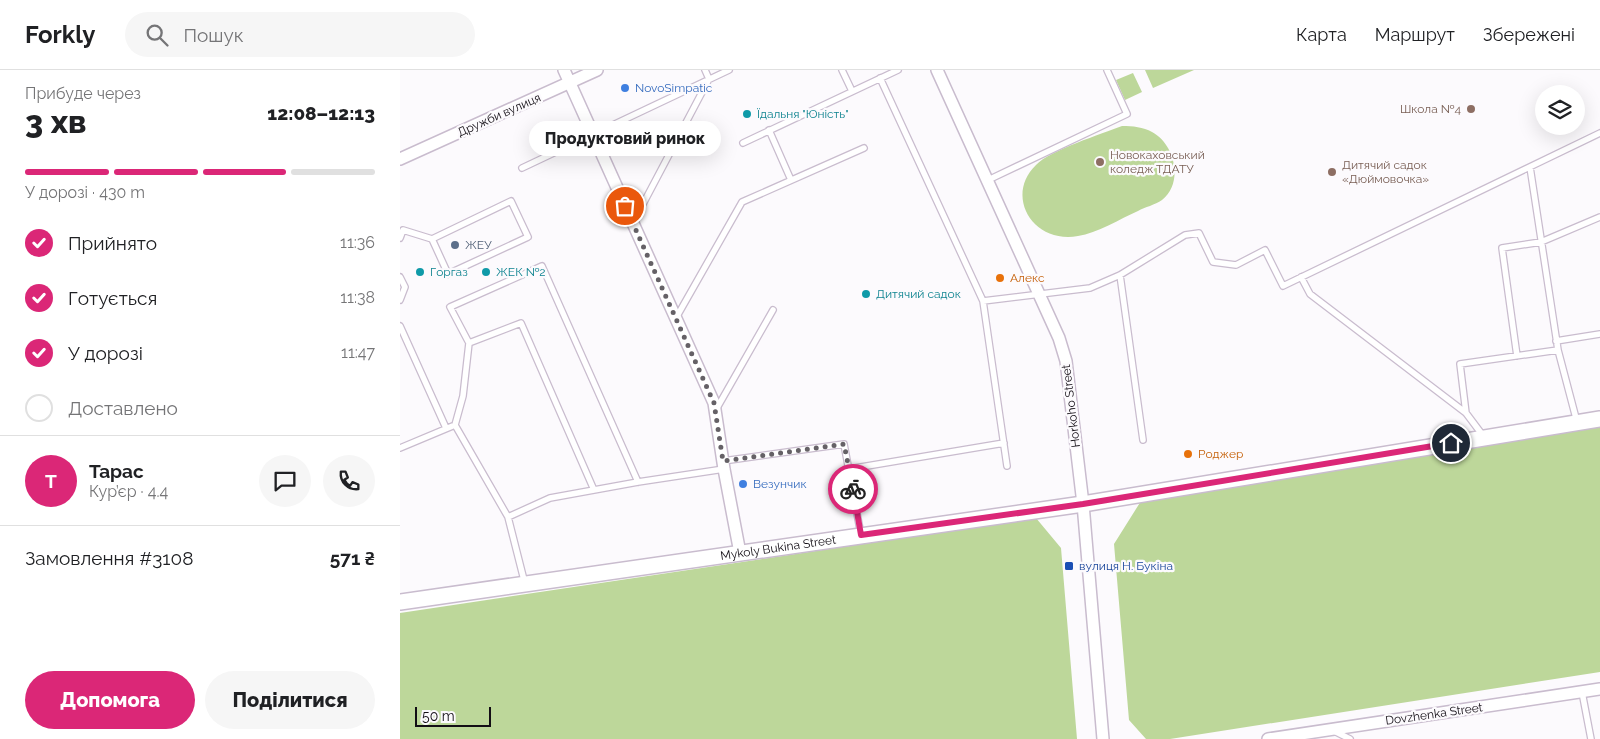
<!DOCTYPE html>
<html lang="uk">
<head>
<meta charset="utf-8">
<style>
  :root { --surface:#fff; --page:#f6f6f6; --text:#202124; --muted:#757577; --line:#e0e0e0; --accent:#db2777 }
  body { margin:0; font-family:Raleway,sans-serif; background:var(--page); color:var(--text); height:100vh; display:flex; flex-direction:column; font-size:19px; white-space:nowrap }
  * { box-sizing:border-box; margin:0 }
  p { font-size:16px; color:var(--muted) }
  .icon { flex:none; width:28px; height:28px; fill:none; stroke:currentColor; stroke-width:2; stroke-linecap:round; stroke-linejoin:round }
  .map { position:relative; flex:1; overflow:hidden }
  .side { display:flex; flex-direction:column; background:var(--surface); width:400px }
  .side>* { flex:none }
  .fabs { position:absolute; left:1135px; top:15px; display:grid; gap:10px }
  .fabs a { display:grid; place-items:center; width:50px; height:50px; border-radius:50%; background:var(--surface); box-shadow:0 5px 20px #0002; font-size:25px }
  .scale { position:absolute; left:15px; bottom:12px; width:76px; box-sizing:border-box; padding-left:5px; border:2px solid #130e15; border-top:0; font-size:14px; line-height:18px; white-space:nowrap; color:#130e15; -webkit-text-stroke:4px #fcfafd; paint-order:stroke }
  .pin { position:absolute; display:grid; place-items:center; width:42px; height:42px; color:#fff; margin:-21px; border:2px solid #fff; border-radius:50%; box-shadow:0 1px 5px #0007 }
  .courier { position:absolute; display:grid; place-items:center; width:50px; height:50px; margin:-25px; border:4px solid #db2777; border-radius:50%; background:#fff; color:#222; box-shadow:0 1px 6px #0007 }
  .bubble { position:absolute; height:35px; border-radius:18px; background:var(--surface); box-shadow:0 5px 20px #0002; font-size:16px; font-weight:800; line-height:35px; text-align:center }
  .headline em { font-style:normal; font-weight:800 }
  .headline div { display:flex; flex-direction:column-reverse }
  .headline { display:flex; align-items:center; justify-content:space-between; height:85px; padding:0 25px }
  h1 { font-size:32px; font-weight:800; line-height:38px }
  .bar { display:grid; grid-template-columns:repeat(4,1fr); gap:8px 5px; align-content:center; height:60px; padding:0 25px }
  .bar i { height:6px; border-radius:4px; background:var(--line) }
  .bar .current { background:var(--accent) }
  .bar p { grid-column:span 4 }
  .line { display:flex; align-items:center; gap:12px; padding:0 25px; border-top:1px solid var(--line) }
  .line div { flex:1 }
  .round { display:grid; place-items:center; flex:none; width:52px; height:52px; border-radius:26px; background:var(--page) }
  ol { padding:0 25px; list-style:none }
  li { display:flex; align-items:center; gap:15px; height:55px }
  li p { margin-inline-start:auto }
  li .icon { padding:5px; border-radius:50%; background:var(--accent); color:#fff; stroke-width:4 }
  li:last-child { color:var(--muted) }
  li i { width:28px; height:28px; border:2px solid var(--line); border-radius:50% }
  .cta { display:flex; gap:10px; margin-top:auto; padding:10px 25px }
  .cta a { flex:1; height:58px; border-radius:30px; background:var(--accent); color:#fff; font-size:20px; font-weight:800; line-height:58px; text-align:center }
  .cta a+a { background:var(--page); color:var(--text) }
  header { display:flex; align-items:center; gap:30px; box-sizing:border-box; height:70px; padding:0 25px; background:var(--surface); border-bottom:1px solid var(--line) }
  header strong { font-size:24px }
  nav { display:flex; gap:28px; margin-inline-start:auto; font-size:18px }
  .search { width:350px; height:45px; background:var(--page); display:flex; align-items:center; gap:12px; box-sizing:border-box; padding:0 18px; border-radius:28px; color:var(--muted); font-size:19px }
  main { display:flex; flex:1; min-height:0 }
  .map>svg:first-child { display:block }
  .green { fill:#bdd79a }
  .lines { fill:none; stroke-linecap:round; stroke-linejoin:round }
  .service-casing { stroke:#c9bcce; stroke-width:8 }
  .minor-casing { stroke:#c9bcce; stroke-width:14 }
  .tertiary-casing { stroke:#c9bcce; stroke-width:18 }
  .service { stroke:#fff; stroke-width:5.5 }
  .minor { stroke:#fff; stroke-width:11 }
  .tertiary { stroke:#fff; stroke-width:15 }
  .done { stroke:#656166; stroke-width:5; stroke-dasharray:0 9 }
  .route { stroke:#db2777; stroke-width:6 }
  .shop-dot { fill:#3f7fe0; stroke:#fcfafd; stroke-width:2 }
  .education-dot { fill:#8d6e63; stroke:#fcfafd; stroke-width:2 }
  .culture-dot { fill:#0f9aa8; stroke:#fcfafd; stroke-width:2 }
  .service-dot { fill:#5c6f8a; stroke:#fcfafd; stroke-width:2 }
  .food-dot { fill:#e8710a; stroke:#fcfafd; stroke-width:2 }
  .transit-dot { fill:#1a4fb4; stroke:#fcfafd; stroke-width:2 }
  .labels { text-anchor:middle; stroke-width:4.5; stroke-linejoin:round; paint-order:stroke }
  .shop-label { font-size:12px; fill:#366cbe; stroke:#fcfafd; text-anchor:start }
  .education-label { font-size:12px; fill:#785e54; stroke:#fcfafd; text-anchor:start }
  .culture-label { font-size:12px; fill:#0d838f; stroke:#fcfafd; text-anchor:start }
  .street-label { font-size:12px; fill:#130e15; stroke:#fcfafd }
  .service-label { font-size:12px; fill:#4e5e75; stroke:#fcfafd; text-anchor:start }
  .food-label { font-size:12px; fill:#c56008; stroke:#fcfafd; text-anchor:start }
  .transit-label { font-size:12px; fill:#164399; stroke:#fcfafd; text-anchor:start }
</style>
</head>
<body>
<header>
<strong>Forkly</strong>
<div class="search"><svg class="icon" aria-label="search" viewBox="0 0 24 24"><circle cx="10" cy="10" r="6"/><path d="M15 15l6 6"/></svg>Пошук</div>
<nav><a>Карта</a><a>Маршрут</a><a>Збережені</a></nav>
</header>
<main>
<section class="side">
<div class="headline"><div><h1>3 хв</h1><p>Прибуде через</p></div><em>12:08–12:13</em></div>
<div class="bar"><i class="current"></i><i class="current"></i><i class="current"></i><i></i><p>У дорозі · 430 m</p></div>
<ol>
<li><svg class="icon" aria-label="check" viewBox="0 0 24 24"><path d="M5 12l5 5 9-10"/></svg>Прийнято<p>11:36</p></li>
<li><svg class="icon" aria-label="check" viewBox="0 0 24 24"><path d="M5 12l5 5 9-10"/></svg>Готується<p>11:38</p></li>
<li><svg class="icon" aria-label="check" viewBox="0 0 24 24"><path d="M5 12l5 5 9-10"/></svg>У дорозі<p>11:47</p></li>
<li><i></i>Доставлено</li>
</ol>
<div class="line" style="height:90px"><b class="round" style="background:var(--accent);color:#fff">Т</b><div><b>Тарас</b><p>Кур’єр · 4.4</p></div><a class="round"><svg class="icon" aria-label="chat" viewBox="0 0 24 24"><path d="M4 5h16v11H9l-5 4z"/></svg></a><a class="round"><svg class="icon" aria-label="phone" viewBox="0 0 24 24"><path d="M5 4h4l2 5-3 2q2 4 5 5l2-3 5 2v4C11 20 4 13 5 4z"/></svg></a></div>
<div class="line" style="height:65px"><div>Замовлення #3108</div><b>571 ₴</b></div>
<div class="cta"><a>Допомога</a><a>Поділитися</a></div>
</section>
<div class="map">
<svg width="1200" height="669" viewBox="0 0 1200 669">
  <rect width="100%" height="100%" fill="#fcfafd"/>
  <path class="green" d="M745 0H794L753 18Z
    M733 3 742 22 725 30 716 10Z
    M722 56C733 56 743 57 752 62 775 74 784 113 762 130 755 135 745 137 738 141 720 149 697 163 678 166 633 174 604 126 636 95 650 80 702 64 722 56Z
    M1200 357V602L770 669H746L729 650 714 474 741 431Z
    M636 448 661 478 677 669H0V543Z"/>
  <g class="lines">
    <g class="service-casing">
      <path id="service" d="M442 0 452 21
        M480 8 583 231 607 396
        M369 60 391 110
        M343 73 498 0
        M1130 97 1158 280 1177 352
        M122 98 329 0
        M586 111 727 44 707 0
        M111 131 128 167 48 204 32 169Z
        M233 153 309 9 305 0
        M0 168 3 160 32 169
        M720 205 743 370
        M0 207 5 217 0 230
        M901 207 910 224 1066 343 1084 367
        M583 231 690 218 720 205 785 165 799 163 813 192 836 195 865 180 883 216 1200 63
        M276 248 342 132 464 78
        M0 256 46 358
        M1156 271 1200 264
        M69 273 121 253 194 420
        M1117 286 1102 178 1141 172 1200 147
        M317 338 373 240
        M1066 343 1060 294 1158 280
        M55 355 108 447
        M0 378 55 355 63 326 69 273 50 237 142 196 238 412
        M323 391 444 374 461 465
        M449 399 604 373
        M125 514 108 447 150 428 238 412 324 399
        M1182 622 1191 669
        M934 661 950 669"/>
    </g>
    <g class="minor-casing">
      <path id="minor" d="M164 0 314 333 324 399 340 483
        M537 0 659 268 666 291 683 434 703 669
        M0 89 197 0
        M868 669 1200 619"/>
    </g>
    <g class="tertiary-casing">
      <g id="tertiary">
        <path id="s1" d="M0 532 683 434 1200 349"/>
      </g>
    </g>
    <use href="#service" class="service"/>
    <use href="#minor" class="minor"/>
    <use href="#tertiary" class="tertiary"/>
  </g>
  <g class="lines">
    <path class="done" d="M225 136 314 333 323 391 444 374 453 419"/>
    <path class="route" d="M453 419 461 465 683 434 1051 373"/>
  </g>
  <g class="shop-dot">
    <circle cx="225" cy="18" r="5"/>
    <circle cx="343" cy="414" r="5"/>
  </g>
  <g class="education-dot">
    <circle cx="1071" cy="39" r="5"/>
    <circle cx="700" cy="92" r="5"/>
    <circle cx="932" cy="102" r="5"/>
  </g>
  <g class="culture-dot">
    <circle cx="347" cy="44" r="5"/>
    <circle cx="20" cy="202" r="5"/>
    <circle cx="86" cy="202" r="5"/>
    <circle cx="466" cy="224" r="5"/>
  </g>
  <circle class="service-dot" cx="55" cy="175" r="5"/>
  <g class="food-dot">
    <circle cx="600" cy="208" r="5"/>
    <circle cx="788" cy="384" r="5"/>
  </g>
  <rect class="transit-dot" x="664" y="491" width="10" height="10" rx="2.5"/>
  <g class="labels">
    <g class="shop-label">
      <text x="235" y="22">NovoSimpatic</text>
      <text x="353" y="418">Везунчик</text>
    </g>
    <g class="education-label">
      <text x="1061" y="43" text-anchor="end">Школа №4</text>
      <text x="710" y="89">Новокаховський<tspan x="710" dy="14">коледж ТДАТУ</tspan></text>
      <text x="942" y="99">Дитячий садок<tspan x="942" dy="14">«Дюймовочка»</tspan></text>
    </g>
    <g class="culture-label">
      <text x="357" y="48">Їдальня "Юність"</text>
      <text x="30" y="206">Горгаз</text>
      <text x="96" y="206">ЖЕК №2</text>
      <text x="476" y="228">Дитячий садок</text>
    </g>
    <g class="street-label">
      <text transform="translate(99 45) rotate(-24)" y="4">Дружби вулиця</text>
      <text transform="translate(671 336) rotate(-97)" y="4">Horkoho Street</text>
      <text dy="4" stroke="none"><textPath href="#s1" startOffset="382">Mykoly Bukina Street</textPath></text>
      <text transform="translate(1034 644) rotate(-8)" y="4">Dovzhenka Street</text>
    </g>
    <g class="service-label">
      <text x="65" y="179">ЖЕУ</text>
    </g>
    <g class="food-label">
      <text x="610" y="212">Алекс</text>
      <text x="798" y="388">Роджер</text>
    </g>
    <g class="transit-label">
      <text x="679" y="500">вулиця Н. Букіна</text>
    </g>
  </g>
</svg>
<div class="fabs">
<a><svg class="icon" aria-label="layers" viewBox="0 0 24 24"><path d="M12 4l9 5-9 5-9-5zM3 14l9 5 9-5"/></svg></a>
</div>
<div class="scale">50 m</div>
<div class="pin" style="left:225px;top:136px;background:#ea580c"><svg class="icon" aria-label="bag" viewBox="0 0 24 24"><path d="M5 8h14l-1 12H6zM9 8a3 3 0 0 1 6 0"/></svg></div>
<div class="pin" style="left:1051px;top:373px;background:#1f2937"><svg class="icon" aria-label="home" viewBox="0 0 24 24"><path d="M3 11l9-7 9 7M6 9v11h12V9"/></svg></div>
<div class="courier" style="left:453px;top:419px"><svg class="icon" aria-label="bike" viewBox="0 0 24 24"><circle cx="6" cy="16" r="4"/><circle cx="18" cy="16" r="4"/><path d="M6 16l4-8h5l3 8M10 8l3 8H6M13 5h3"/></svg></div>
<div class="bubble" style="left:129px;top:51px;width:192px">Продуктовий ринок</div>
</div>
</main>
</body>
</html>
